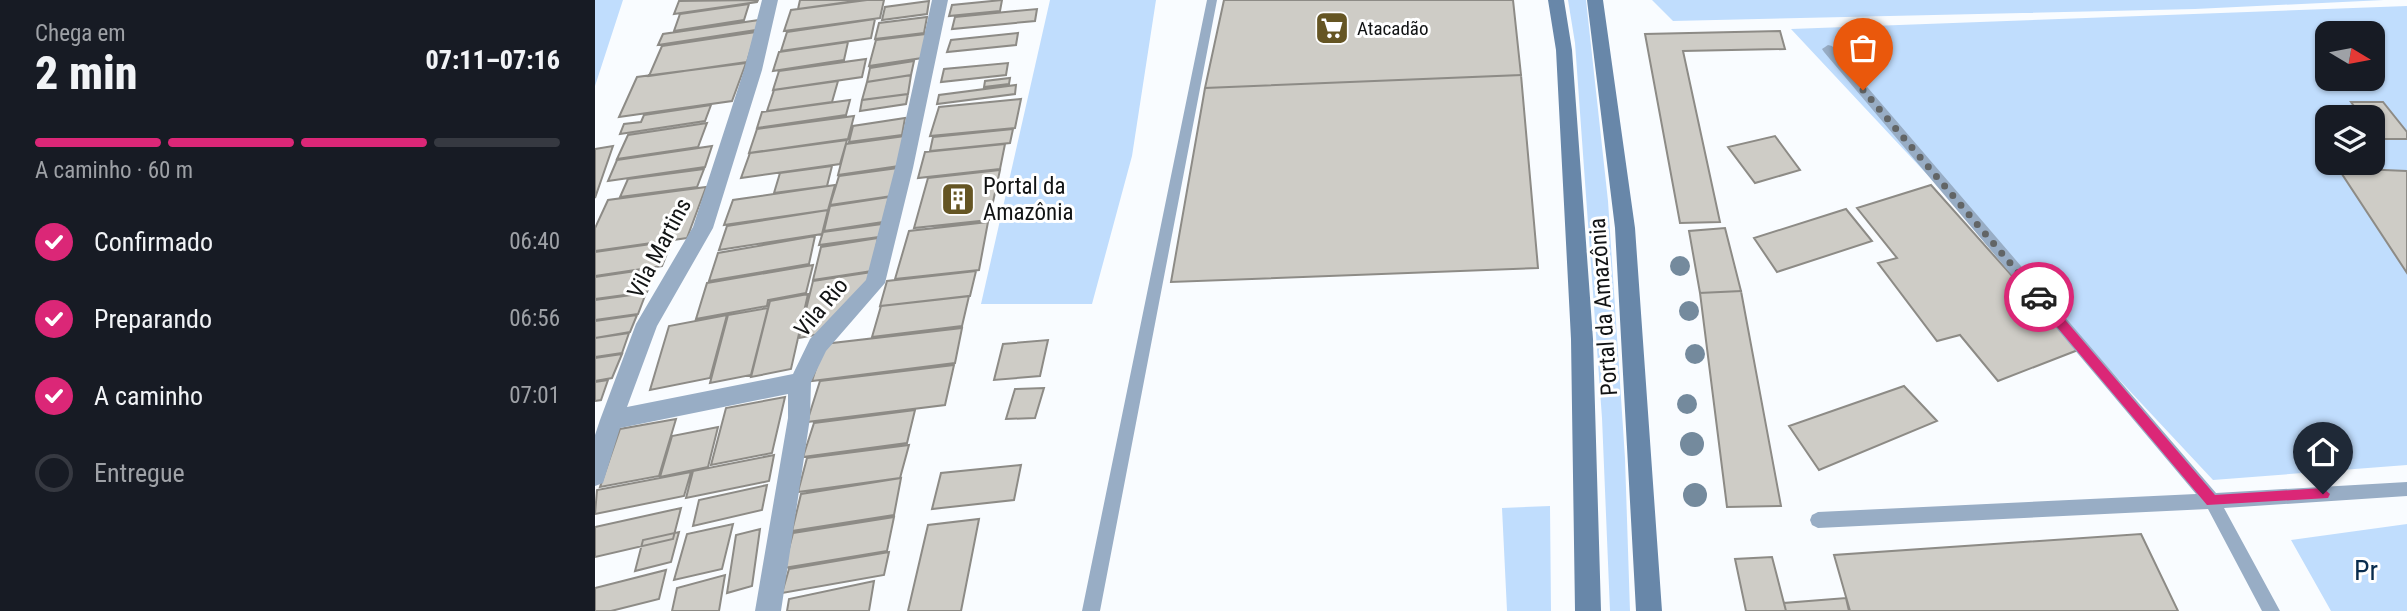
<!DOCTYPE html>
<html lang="pt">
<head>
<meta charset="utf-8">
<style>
  :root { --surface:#171b24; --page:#20242c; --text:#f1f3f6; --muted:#9ea1a6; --line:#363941; --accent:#db2777 }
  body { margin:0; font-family:"Roboto Condensed",sans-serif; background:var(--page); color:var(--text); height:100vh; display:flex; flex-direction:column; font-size:26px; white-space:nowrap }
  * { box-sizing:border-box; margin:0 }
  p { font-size:23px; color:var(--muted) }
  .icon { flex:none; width:38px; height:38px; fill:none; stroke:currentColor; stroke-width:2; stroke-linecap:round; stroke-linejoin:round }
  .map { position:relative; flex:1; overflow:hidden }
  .side { display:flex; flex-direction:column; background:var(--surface); width:595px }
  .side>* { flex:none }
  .needle { width:46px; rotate:100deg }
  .fabs { position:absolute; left:1720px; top:21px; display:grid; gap:14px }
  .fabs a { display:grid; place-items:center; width:70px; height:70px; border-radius:14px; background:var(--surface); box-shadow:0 2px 5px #0004; font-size:35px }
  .pin { position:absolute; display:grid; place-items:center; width:60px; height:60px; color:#fff; margin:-72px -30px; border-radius:50% 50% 50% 0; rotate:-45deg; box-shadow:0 0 7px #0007 }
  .pin .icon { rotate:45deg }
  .courier { position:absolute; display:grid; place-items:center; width:70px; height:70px; margin:-35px; border:5px solid #db2777; border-radius:50%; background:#fff; color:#222; box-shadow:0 2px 9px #0007 }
  .head em { font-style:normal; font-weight:800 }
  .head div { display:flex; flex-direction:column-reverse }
  .head { display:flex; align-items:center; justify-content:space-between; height:119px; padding:0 35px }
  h1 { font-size:46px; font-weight:800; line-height:52px }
  .bar { display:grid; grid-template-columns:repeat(4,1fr); gap:10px 7px; align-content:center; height:84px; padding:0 35px }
  .bar i { height:9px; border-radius:5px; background:var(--line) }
  .bar .current { background:var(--accent) }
  .bar p { grid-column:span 4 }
  ol { padding:0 35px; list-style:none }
  li { display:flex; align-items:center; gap:21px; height:77px }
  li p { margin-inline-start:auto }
  li .icon { padding:7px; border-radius:50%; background:var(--accent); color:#fff; stroke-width:4 }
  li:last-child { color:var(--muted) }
  li i { width:38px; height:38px; border:4px solid var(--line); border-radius:50% }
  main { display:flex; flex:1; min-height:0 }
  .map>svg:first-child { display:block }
  .green { fill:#c0ddfd; fill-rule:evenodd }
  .building { fill:#ceccc6; stroke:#8d8b86; stroke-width:2 }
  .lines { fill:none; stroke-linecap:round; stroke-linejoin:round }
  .lane { fill:#98adc5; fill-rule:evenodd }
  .street { fill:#98adc5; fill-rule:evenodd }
  .secondary { fill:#6887a9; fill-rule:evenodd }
  .tree { fill:#748a9d }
  .route { fill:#db2777 }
  .done { stroke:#626566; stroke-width:7; stroke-dasharray:0 12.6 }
  .labels { text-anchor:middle; stroke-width:6; stroke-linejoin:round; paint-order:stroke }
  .far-poi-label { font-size:19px; fill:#111314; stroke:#fff; text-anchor:start }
  .poi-label { font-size:23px; fill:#111314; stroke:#fff; text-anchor:start }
  .street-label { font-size:23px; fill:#111314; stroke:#fff }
  .near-park-label { font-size:28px; fill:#082c4d; stroke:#fff }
</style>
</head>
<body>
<main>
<section class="side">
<div class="head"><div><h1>2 min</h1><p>Chega em</p></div><em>07:11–07:16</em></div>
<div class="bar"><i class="current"></i><i class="current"></i><i class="current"></i><i></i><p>A caminho · 60 m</p></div>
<ol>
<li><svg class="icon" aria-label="check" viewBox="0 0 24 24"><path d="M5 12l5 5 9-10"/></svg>Confirmado<p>06:40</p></li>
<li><svg class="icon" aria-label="check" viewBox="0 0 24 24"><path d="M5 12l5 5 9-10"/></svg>Preparando<p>06:56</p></li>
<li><svg class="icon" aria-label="check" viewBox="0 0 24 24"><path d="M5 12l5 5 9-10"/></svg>A caminho<p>07:01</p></li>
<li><i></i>Entregue</li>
</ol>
</section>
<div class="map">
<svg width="1812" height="611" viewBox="0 0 1812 611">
  <rect width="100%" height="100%" fill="#f9fcff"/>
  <path class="green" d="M0 0H28L0 86Z
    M455 0H561L537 156 497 304H386Z
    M973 0H991L1013 201 1030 458 1035 611H1015L1007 418 980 43Z
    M1057 0H1789L1600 9 1078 21Z
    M1812 6V465L1618 480 1196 29ZM1732 33H1778V79H1732ZM1732 117H1778V163H1732Z
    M955 506 956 611H912L907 508Z
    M1812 524V611H1736L1696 540Z"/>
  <path class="building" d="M163 0 162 2 79 14 84 1Z
    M205 0H267L203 9Z
    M272 0H289L285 18 189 31 196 10Z
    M407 0 405 11 354 16 357 5Z
    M629 0H918L926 75 610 88Z
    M334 1 332 14 287 20 290 7Z
    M154 4 149 20 79 31 85 14Z
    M442 9 440 21 357 29 360 17Z
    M332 17 329 33 280 39 284 23Z
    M280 19 276 38 186 51 192 32Z
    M164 20 161 30 63 45 68 34Z
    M1185 31 1190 49 1088 51 1125 222 1085 223 1050 34Z
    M161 32 152 62 54 76 67 46Z
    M423 33 421 45 352 52 356 40Z
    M331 34 327 58 274 66 281 40Z
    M253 42 249 60 178 71 184 52Z
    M271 59 267 77 178 90 184 71Z
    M319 61 316 75 272 82 275 68Z
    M151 63 137 101 24 117 42 77Z
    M413 63 411 75 346 82 349 69Z
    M316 75 313 94 267 100 272 82Z
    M926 75 943 268 576 282 610 88Z
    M415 78 414 84 389 87 390 81Z
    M243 81 237 102 172 111 179 90Z
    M421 85 420 94 342 104 344 95Z
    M313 94 311 104 265 111 267 100Z
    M426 99 420 128 335 136 344 107Z
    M255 100 251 115 162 128 167 112Z
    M1756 102H1788L1812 132V139H1784L1778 131V117H1767Z
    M116 105 110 121 25 134 29 124 46 122 49 115Z
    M259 116 253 139 154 153 162 129Z
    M310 118 307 135 254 142 258 126Z
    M112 123 103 147 22 159 33 135Z
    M418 129 415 143 335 151 338 137Z
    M310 136 304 166 243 175 251 144Z
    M1180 136 1205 170 1160 183 1133 147Z
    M252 140 245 164 146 178 155 153Z
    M410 144 405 169 323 178 330 152Z
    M18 146 0 198V149Z
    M117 146 110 167 13 181 22 160Z
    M237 166 232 186 179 193 185 173Z
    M303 168 297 196 235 205 244 176Z
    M1743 168 1812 171V273Z
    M109 169 102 187 25 197 33 179Z
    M405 170 394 220 319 228 333 178Z
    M240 185 233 210 129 225 138 200Z
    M1336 185 1483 350 1403 381 1365 335 1342 341 1283 263 1302 258 1262 208Z
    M111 187 92 238 0 251V228L13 200Z
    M294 197 288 222 229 231 235 206Z
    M1251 209 1277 241 1182 272 1159 238Z
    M233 210 227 234 124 250 132 226Z
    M393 222 384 270 300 279 314 231Z
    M287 224 284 237 224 245 228 232Z
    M1130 228 1146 291 1105 293 1094 231Z
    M220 236 214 264 114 281 123 253Z
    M283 238 277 271 218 280 226 247Z
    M77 241 67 266 0 276V252Z
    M218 265 211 293 173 300 172 306 101 319 112 283Z
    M61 268 52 292 0 299V277Z
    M381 271 375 296 285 306 292 281Z
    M277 272 274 285 230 333 204 338 218 281Z
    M1146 291 1186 506 1132 507 1105 293Z
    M51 293 43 314 0 320V300Z
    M213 294 196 369 156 377 175 301Z
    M374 296 367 326 277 337 286 306Z
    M173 308 156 375 115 383 133 315Z
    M42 315 35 332 0 338V321Z
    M132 315 115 378 55 390 74 326Z
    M367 328 360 363 217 381 229 344Z
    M34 333 27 353 0 357V338Z
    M453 340 445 376 399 380 408 344Z
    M27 354 17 378 0 381V358Z
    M359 365 350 405 212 422 225 381Z
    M13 380 6 400 0 401V382Z
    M1309 386 1342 421 1224 470 1194 426Z
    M449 388 440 418 411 419 420 389Z
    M190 397 177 453 116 465 131 408Z
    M320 410 312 443 208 457 219 423Z
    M81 419 64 476 5 487 25 429Z
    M123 427 113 467 65 477 77 436Z
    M314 445 305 478 203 492 212 458Z
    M179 455 174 481 91 498 98 471Z
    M426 465 419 500 337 509 346 473Z
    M96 472 89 496 0 514 2 490Z
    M306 478 299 515 197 531 206 494Z
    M172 485 167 510 98 526 104 500Z
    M86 508 78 539 0 557V527Z
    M299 517 292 551 189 568 198 533Z
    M384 519 366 611H313L333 525Z
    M138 524 127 569 79 580 92 534Z
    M165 529 157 586 132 593 141 535Z
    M84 532 76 562 40 571 48 540Z
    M1546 534 1583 611H1255L1239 555Z
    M294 552 289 575 187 593 194 569Z
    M1177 557 1191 611H1151L1140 559Z
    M71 570 64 599 16 611H0V588Z
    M130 575 124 611H77L82 588Z
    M279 581 274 611H192L194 599Z
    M1251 598 1254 611H1191L1189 603Z"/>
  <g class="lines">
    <path class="lane" d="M612 0H622L505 611H487Z
      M1233 45 1237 46 1621 493 1812 482V496L1629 508 1685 611H1667L1613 509 1223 528 1217 525 1215 520 1217 515 1223 512 1601 494 1229 52 1227 49Z"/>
    <path class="street" d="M167 0H183L167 70 118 228 62 326 32 407 198 374 215 339 271 280 300 168 337 0H353L318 168 290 283 231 351 216 382 215 418 186 611H160L193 418V394L25 428 8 483 0 486V435L5 420 41 324 98 227 149 70Z"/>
    <path class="secondary" d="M953 0H969L977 50 998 339 1006 611H980L976 339 961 50Z
      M992 0H1008L1040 228 1067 611H1041L1020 228Z"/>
  </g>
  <g class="tree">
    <circle cx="1085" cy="266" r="10"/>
    <circle cx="1094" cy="311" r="10"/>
    <circle cx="1100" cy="354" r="10"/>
    <circle cx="1092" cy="404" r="10"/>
    <circle cx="1097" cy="444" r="12"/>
    <circle cx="1100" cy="495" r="12"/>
  </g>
  <path class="route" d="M1444 293 1448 294 1620 495 1728 488 1735 494 1733 498 1612 505 1440 301 1438 297Z"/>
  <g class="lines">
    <path class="done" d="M1268 90 1444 297"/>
  </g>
  <defs>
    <g id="supermarket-square" transform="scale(1.75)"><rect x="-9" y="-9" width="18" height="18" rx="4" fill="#655523" stroke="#fff"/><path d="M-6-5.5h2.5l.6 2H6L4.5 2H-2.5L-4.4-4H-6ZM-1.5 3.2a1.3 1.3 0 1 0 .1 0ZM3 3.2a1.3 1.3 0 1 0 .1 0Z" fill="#fff"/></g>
    <g id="building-square" transform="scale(1.75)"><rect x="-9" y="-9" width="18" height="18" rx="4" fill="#655523" stroke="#fff"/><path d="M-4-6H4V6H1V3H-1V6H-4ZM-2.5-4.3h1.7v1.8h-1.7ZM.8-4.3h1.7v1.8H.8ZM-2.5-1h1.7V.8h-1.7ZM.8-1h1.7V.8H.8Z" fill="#fff"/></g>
  </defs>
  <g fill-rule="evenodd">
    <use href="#supermarket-square" x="737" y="28"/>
    <use href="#building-square" x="363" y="199"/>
  </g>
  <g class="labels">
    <g class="far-poi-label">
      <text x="762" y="35">Atacadão</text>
    </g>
    <g class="poi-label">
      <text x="388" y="194">Portal da<tspan x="388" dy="26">Amazônia</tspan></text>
    </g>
    <g class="street-label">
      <text transform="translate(64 248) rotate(-62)" y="8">Vila Martins</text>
      <text transform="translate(226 307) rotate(-50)" y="8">Vila Rio</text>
      <text transform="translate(1008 307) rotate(-94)" y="8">Portal da Amazônia</text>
    </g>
    <g class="near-park-label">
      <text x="1771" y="580">Pr</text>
    </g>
  </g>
</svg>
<div class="fabs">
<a><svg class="needle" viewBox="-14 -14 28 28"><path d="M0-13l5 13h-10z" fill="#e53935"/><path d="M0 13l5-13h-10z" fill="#9ea1a6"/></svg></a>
<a><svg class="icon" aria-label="layers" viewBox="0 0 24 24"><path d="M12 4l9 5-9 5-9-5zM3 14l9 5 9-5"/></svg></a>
</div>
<div class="pin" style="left:1268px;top:90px;background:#ea580c"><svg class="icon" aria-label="bag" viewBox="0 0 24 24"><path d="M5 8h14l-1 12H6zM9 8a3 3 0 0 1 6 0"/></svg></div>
<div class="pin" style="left:1728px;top:494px;background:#1f2937"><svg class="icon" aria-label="home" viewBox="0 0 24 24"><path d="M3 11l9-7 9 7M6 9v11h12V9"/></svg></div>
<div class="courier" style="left:1444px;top:297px"><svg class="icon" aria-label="car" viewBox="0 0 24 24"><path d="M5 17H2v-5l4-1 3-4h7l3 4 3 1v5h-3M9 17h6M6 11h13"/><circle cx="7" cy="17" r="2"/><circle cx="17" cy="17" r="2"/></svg></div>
</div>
</main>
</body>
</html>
